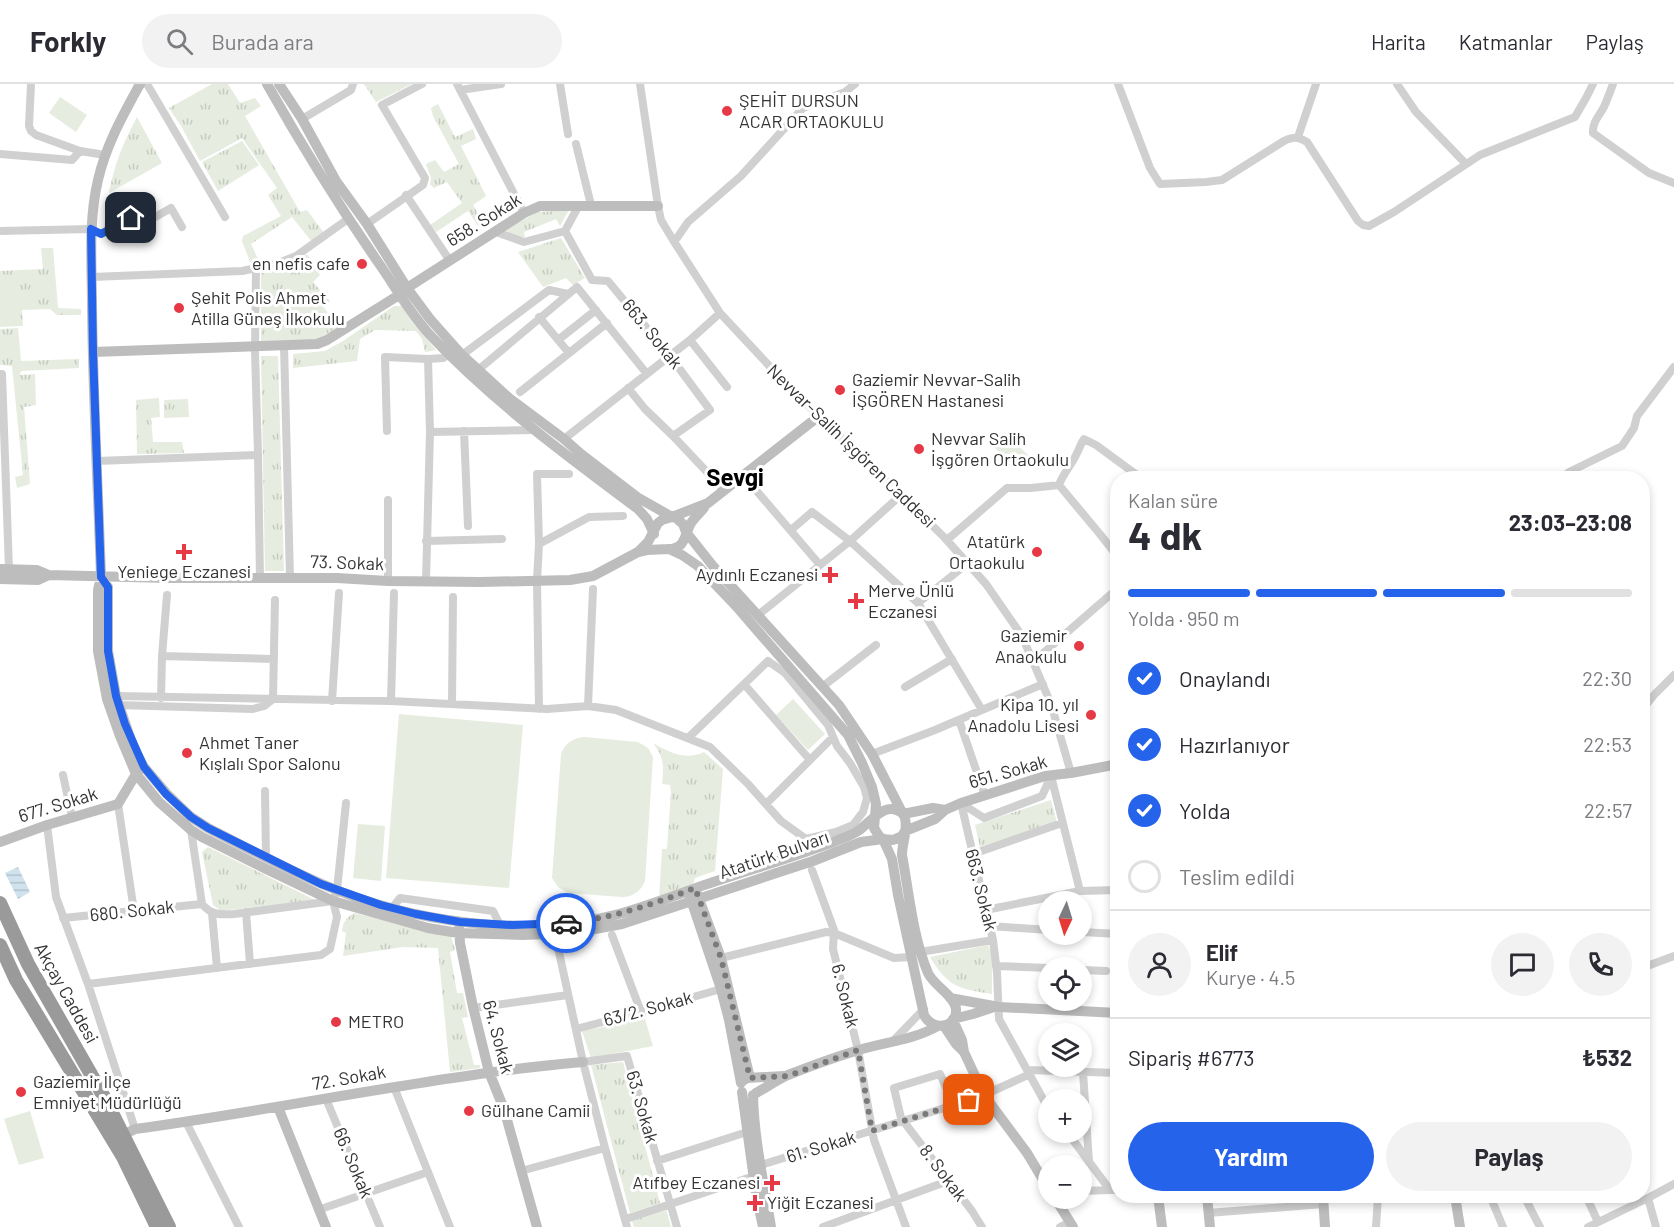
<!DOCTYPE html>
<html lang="tr">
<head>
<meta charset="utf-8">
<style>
  :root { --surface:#fff; --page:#f2f2f3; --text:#2b2b33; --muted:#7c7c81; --line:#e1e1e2; --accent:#2563eb }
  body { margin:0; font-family:Barlow,sans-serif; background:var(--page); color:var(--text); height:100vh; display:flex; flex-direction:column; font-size:22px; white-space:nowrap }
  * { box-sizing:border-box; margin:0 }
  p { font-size:20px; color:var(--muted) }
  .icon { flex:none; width:33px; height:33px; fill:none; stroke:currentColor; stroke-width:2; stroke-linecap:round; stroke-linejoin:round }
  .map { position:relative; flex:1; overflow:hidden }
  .sheet { position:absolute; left:1110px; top:387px; width:540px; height:732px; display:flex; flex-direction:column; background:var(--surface); border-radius:24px; box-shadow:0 3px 9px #0003 }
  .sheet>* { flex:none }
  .needle { width:39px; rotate:184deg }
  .controls { position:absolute; left:1038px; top:807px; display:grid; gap:12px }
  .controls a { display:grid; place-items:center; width:54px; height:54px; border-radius:50%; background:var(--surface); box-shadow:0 3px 9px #0003; font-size:30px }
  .pin { position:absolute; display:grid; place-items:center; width:51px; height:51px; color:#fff; margin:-26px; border-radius:12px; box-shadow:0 3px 9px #0006 }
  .courier { position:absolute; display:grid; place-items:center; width:60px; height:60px; margin:-30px; border:4px solid #2563eb; border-radius:50%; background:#fff; color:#222; box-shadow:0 2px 8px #0007 }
  .overview em { font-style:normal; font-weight:700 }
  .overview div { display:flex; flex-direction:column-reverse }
  .overview { display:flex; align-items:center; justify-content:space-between; height:102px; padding:0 18px }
  h1 { font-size:39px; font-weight:700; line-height:45px }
  .bar { display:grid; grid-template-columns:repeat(4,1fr); gap:9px 6px; align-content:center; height:72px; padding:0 18px }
  .bar i { height:8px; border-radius:4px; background:var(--line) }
  .bar .current { background:var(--accent) }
  .bar p { grid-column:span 4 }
  .line { display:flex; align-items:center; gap:15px; padding:0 18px; border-top:2px solid var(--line) }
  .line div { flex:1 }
  .round { display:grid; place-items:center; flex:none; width:63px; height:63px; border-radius:32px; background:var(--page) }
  ol { padding:0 18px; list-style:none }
  li { display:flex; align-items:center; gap:18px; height:66px }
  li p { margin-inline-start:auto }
  li .icon { padding:6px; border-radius:50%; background:var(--accent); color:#fff; stroke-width:4 }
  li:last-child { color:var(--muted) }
  li i { width:33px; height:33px; border:3px solid var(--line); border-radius:50% }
  .primary-button { display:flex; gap:12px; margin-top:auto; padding:12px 18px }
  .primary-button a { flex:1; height:69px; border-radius:36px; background:var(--accent); color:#fff; font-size:24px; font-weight:700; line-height:69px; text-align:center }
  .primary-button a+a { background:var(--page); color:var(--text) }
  header { display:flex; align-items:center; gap:36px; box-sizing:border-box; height:84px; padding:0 30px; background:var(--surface); border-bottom:2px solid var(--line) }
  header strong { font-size:28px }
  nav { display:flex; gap:33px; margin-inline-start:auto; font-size:21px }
  .search { width:420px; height:54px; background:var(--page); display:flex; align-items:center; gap:15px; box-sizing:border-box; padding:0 21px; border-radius:33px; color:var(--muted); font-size:22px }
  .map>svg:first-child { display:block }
  .grass { fill:url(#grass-tufts) }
  .pitch { fill:#e6ecdf }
  .water { fill:url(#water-rules) }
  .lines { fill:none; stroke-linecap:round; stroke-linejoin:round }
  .street { stroke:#d0d0d0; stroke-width:8 }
  .secondary { stroke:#bdbdbd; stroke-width:10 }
  .highway { stroke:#9a9a9a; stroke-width:14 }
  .done { stroke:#7a7a7a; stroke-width:6; stroke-dasharray:0 10.8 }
  .route { stroke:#2563eb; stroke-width:8 }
  .poi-dot { fill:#e63946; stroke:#fff; stroke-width:2 }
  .labels { text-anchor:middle; stroke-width:6; stroke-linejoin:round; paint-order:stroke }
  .poi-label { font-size:18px; fill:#333; stroke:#fff; text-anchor:start }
  .street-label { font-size:18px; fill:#333; stroke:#fff }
  .district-label { font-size:24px; font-weight:bold; fill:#000; stroke:#fff }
</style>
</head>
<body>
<header>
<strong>Forkly</strong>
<div class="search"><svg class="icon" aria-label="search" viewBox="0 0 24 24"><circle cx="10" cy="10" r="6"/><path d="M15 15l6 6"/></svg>Burada ara</div>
<nav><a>Harita</a><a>Katmanlar</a><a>Paylaş</a></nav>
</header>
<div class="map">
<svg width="1674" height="1143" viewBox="0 0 1674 1143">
  <defs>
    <pattern id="grass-tufts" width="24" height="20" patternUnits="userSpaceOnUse" patternTransform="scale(1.5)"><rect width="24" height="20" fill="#e6ecdf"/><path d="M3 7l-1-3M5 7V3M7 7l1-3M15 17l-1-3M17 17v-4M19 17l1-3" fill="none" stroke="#c6cbc0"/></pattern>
    <pattern id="water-rules" width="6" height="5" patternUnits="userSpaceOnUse" patternTransform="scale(1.5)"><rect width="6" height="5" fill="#cfe2ee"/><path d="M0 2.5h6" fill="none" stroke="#b2c2cd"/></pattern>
  </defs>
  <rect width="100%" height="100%" fill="#fff"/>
  <path class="grass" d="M212 0H228L240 19 255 14 261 22 245 32 300 128 307 126 324 149 312 158 292 133 251 160 260 179 252 183 242 157 243 152 281 132 268 111 277 104 242 54 200 77 181 42 169 24Z
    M364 0H412L376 18Z
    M438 20 455 53 473 45 476 55 461 62 486 112 473 121 483 138 478 142 468 127 436 148 430 141 462 119 447 98 434 104 430 100 431 94 426 80 435 76 444 88 459 80 433 32 431 24Z
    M137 33 162 79 109 109C115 78 123 60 137 33Z
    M242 57 259 81 218 107 202 78Z
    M114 109 127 132 104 145 108 112Z
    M569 126 560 142 556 135 524 148 525 153C516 154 511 152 505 145L538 128Z
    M561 154 585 194 573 201 566 194 543 203 518 168Z
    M41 164H53L58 224 81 225V231H57L50 225 22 226 23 242 0 243V187L43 185Z
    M307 170 320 191 313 198 330 217 323 222 338 244 315 256 261 257V189L288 185Z
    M394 222H402L414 240 436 266 425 268 422 255 416 247 375 246 360 255 357 277 293 284V270L325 267 343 257Z
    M18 244 21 277 79 275V284L21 287 20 291 35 290 36 321 24 323 30 400 17 404 15 393 23 391 12 282 0 281V245Z
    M261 272H278L284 487H265Z
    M159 314 160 333 151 334 153 358H182L184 369 137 370 136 316Z
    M188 315 189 333 164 334V316Z
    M653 659C668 668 686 677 704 668L723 685 715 787 695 794 692 803 659 815 662 765H667L671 708 670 701 662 700C664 681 664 674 653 659Z
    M1051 716 1057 739 980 763 975 741Z
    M208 763 315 816 221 827 213 821 202 768Z
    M354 829 451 852 455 866 450 868 457 909H463L468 933 462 934 474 981H480V984L450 988 438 864 403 863 343 872 346 849 342 847C343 838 346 834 354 829Z
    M988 861 992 871V910C959 905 948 903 930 873Z
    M623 978 660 1119 630 1129 591 981Z
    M666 1125 671 1143H634L632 1137Z"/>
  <path class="pitch" d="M60 13 87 31 76 48 49 29Z
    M12 200 14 236 0 237V201Z
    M1004 348 1029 372 1016 385 992 361Z
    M793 615 825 650 808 666 776 631Z
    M399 630 523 641 509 804 386 794Z
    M584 653 638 658 648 664 653 673 645 797C641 807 633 813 622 813L568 809 558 803 552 794 561 670C565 659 573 654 584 653Z
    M358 740 385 742 381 797 353 794Z
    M645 935 653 962 591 974 582 947Z
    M30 1027 44 1074 19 1081 4 1035Z"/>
  <path class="water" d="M18 783 30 808 18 815 5 789Z"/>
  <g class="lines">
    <path class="street" d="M31 0 29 42 31 47 36 51 80 67 105 71
      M147 0 225 133
      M457 0 524 129
      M560 0 568 50
      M640 0 658 122 661 136 673 156 720 229 789 303 944 453 986 500 1022 552 1051 620 1071 689
      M1118 0 1150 84 1160 100 1206 98 1222 96 1284 57C1294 52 1298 53 1307 58L1358 137 1363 141 1369 142 1394 128 1480 71 1575 33 1586 14 1593 0
      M1397 0 1416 28 1466 80
      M1613 0C1610 8 1607 16 1604 23 1599 32 1592 39 1593 49L1649 89 1674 99
      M460 6 501 0
      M302 35 351 6 353 0
      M1298 53 1316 0
      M576 60 591 121
      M0 70 72 76 80 67
      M406 111 450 177
      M367 140 423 101 425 94 382 21 422 0
      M0 147 91 145 101 150 131 134 138 143 171 124 182 143
      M565 147 592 196 608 197 670 272 710 326 673 352 645 325 628 304
      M496 148 524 158 565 147 579 121
      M673 156 677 154 688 138 741 92 803 24 845 8 855 0
      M256 184 255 267 258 371
      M92 193 242 187 276 180 296 172 348 135
      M539 233 569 269
      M558 256 596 226
      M690 256 727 303
      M284 261 290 494
      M462 271 549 206 568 210
      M428 275 443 274 450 270
      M478 286 577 203 647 290
      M0 290H2L9 485
      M520 308 607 239
      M387 347 385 273 428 275 430 348 534 346
      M464 347 468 442
      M673 352 724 406
      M564 355 690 256 720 229
      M97 377 258 371 260 495
      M743 391 820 481
      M1562 394 1569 388 1622 362 1634 344 1637 332 1674 283
      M1059 401C1063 389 1072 381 1077 369 1080 364 1080 360 1084 355L1096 361 1141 394
      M791 446 812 428 850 457 918 519
      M947 456 1007 404H1031L1059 401 1099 449 1118 473
      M426 457 502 455
      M539 460 589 433 623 432
      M968 479 918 519 982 626
      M388 497V416
      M426 497 430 348
      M167 511 162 572 274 575
      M758 531 850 457 901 411
      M1033 578 1118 504
      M744 600 810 676 833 653
      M822 603 876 561
      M905 603 952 575
      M116 612 391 617 547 625 588 622 616 626 710 663 748 700 781 737 806 755 836 748 853 741 863 728 867 714 864 703 850 679 837 662 828 641 785 589 768 577 688 654
      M161 614 162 572
      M332 617 339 509
      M391 617 394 509
      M452 620 453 513
      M118 621 253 625 264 622 273 615 275 516
      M588 622 593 505
      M539 625 537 496 539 460 537 390H569
      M1642 626 1654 611 1674 591
      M959 636 985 712
      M872 670 935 646 1043 600
      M63 691 72 733
      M265 707 266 774
      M961 719 984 734 1042 712 1051 692 1080 807
      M118 720 134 827
      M766 720 810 676
      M47 741 56 813 88 900 135 1045
      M191 746 202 820C211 831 220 831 234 830L333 817
      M973 770 1062 739
      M812 786 834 846 833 865 858 966 874 1056 906 1143
      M392 824 400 814 493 827 500 841
      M986 826 1080 807 1118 806
      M246 828 250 880
      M212 829 217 884
      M63 834 202 820
      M990 842 1048 846
      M1082 848 1118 850
      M555 850 583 978 605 1064 627 1143
      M612 851 641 928
      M993 856 997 889 999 935 1048 1024
      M920 868 993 856 961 719
      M721 874 826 848 834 849 894 874 911 873
      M996 882 1048 884
      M1642 884 1674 872
      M1082 886 1106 887
      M88 900 321 871 330 865 337 833 333 817 337 806 346 719
      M473 924 568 911
      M576 945 641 928 721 905
      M893 957 924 925
      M583 978 627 972 677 1143
      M1027 986 1118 989
      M1083 988 1089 1078
      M394 1003 450 1143
      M326 1015 380 1143
      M954 1021 940 990 894 1004 901 1034 972 1127 982 1143
      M186 1038 239 1143
      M1642 1044 1644 1042
      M1067 1048 1110 1106H1118
      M657 1077 747 1048
      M761 1081 954 1021 984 1011 1030 990
      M521 1087 605 1064
      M1082 1107 1110 1106
      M1528 1112 1526 1116 1540 1143
      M1586 1112 1598 1138
      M1648 1114 1674 1100
      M1493 1119 1503 1143
      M318 1126 428 1088
      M1208 1129 1323 1120
      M626 1135 754 1092
      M823 1143 948 1097
      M1060 1143 1070 1138
      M1376 1143 1378 1112
      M1588 1143 1648 1114 1656 1143"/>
    <path class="secondary" d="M140 0C123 31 106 61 98 96 88 138 92 181 92 223 93 313 98 403 101 493L98 506V567L107 615 120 652 136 690 159 718 191 746 202 753 262 783 333 817 428 844 458 849 523 851 573 849 622 840 813 777 861 758 883 755 893 756 902 752 905 747 935 735 945 726 961 719 1045 692 1071 689 1118 680
      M267 0C302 62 339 122 380 181 396 204 410 229 430 251 492 317 566 371 638 425L647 435 654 450
      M279 0 302 35 336 97 367 140 407 204 430 235 462 271 509 314 564 355 581 370 637 413 672 433 708 419 819 332
      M407 204 524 129 540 122H658
      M93 268 317 260 327 256 399 211
      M668 465C686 465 684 451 691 439 695 433 700 429 704 424
      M0 485 37 486 49 491 168 494H337L388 497 480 498 570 496 593 492 638 468 647 466 669 465 682 471 698 482 736 522 848 651 862 679 872 703 876 720 874 744 879 752 883 755 892 775 898 811 924 931C932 947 957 945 956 925 955 912 934 902 928 889 913 854 909 809 902 771 902 759 908 746 905 734L872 670 839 621 713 482 686 448 683 440 676 434 672 433 662 436 658 439 648 458 638 468
      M101 493 108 503V567L116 612 134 665 144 683 167 710 191 733 208 744C245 763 283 783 322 800 409 838 526 855 619 830 645 823 671 813 696 804 742 788 788 775 833 758 842 754 851 752 858 747 872 737 886 715 903 730
      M0 495 38 496 49 491
      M903 730 933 724 945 726
      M0 758 47 741 118 720 136 690 141 685
      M696 807 721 874 750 994
      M689 810 721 905 729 936 741 999
      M459 844 460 859 473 923 489 988 504 1025 537 1143
      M950 914 999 923 1118 929
      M953 935 973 930 994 923
      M953 936 962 956 964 968 984 1011 1027 1069 1048 1104
      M944 942 956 960 964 968
      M744 996 747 994 784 992
      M742 1008 756 1110 763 1143
      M756 1009C767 1003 777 996 788 991 811 982 835 973 859 966 886 958 913 956 938 942
      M753 1011C754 1055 764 1100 771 1143
      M278 1023 326 1143
      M123 1051 135 1045C253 1029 370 1005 487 989 519 984 551 981 583 978
      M1158 1112 1162 1143
      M1207 1112 1210 1143
      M1323 1112 1325 1143
      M1455 1112 1460 1143
      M1055 1114 1073 1143"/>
    <path class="highway" d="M0 819 28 880 104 1013 169 1143
      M0 861 16 896 123 1073 157 1143"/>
  </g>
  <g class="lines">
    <path class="done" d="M566 839C610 835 654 820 695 804L721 874 750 994 788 992 858 966 872 1047 969 1016"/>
    <path class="route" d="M131 134 101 150 91 145 93 268 101 493 108 503V567L116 612 125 640 144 683 166 710 191 733 208 744 321 800 381 821 416 830 460 838 512 841 566 839"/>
  </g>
  <g class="poi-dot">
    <circle cx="727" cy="27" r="6"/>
    <circle cx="362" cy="180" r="6"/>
    <circle cx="179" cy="224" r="6"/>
    <circle cx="840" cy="306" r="6"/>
    <circle cx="919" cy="365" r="6"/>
    <path d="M181 459h6v6h6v6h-6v6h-6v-6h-6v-6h6z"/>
    <circle cx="1037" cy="468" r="6"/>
    <path d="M827 482h6v6h6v6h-6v6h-6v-6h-6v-6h6z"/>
    <path d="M853 508h6v6h6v6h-6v6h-6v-6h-6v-6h6z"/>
    <circle cx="1079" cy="562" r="6"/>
    <circle cx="1091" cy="631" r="6"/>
    <circle cx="187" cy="669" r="6"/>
    <circle cx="336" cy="938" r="6"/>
    <circle cx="21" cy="1008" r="6"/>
    <circle cx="469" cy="1027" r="6"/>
    <path d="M769 1090h6v6h6v6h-6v6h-6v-6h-6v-6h6z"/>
    <path d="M752 1110h6v6h6v6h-6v6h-6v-6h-6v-6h6z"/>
  </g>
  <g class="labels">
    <g class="poi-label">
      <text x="739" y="23">ŞEHİT DURSUN<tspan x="739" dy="21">ACAR ORTAOKULU</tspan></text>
      <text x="350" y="186" text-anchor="end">en nefis cafe</text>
      <text x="191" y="220">Şehit Polis Ahmet<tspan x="191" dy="21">Atilla Güneş İlkokulu</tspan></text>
      <text x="852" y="302">Gaziemir Nevvar-Salih<tspan x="852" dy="21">İŞGÖREN Hastanesi</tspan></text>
      <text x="931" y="361">Nevvar Salih<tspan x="931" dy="21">İşgören Ortaokulu</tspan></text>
      <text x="1025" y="464" text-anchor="end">Atatürk<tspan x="1025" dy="21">Ortaokulu</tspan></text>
      <text x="184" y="494" text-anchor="middle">Yeniege Eczanesi</text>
      <text x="818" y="497" text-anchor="end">Aydınlı Eczanesi</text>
      <text x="868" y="513">Merve Ünlü<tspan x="868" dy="21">Eczanesi</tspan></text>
      <text x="1067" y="558" text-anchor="end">Gaziemir<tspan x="1067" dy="21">Anaokulu</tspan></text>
      <text x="1079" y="627" text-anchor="end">Kipa 10. yıl<tspan x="1079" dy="21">Anadolu Lisesi</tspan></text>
      <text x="199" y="665">Ahmet Taner<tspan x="199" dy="21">Kışlalı Spor Salonu</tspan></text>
      <text x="348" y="944">METRO</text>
      <text x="33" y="1004">Gaziemir İlçe<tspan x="33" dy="21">Emniyet Müdürlüğü</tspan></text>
      <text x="481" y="1033">Gülhane Camii</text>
      <text x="760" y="1105" text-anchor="end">Atıfbey Eczanesi</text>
      <text x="767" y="1125">Yiğit Eczanesi</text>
    </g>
    <g class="street-label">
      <text transform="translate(484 136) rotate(-32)" y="6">658. Sokak</text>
      <text transform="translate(652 250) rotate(51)" y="6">663. Sokak</text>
      <text transform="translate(851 362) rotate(44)" y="6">Nevvar-Salih İşgören Caddesi</text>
      <text transform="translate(347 479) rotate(2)" y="6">73. Sokak</text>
      <text transform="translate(1008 688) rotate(-16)" y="6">651. Sokak</text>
      <text transform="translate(58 721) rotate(-17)" y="6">677. Sokak</text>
      <text transform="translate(774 771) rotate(-19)" y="6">Atatürk Bulvarı</text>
      <text transform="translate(981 806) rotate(76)" y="6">663. Sokak</text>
      <text transform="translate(132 827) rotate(-6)" y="6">680. Sokak</text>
      <text transform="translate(66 909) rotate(61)" y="6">Akçay Caddesi</text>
      <text transform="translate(845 912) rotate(76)" y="6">6. Sokak</text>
      <text transform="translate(648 925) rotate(-15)" y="6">63/2. Sokak</text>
      <text transform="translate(498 953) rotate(75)" y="6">64. Sokak</text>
      <text transform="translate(349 994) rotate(-10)" y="6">72. Sokak</text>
      <text transform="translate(642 1023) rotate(74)" y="6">63. Sokak</text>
      <text transform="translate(821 1063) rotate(-17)" y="6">61. Sokak</text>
      <text transform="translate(353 1079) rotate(67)" y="6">66. Sokak</text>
      <text transform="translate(943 1089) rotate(53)" y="6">8. Sokak</text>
    </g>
    <g class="district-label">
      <text x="735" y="402">Sevgi</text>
    </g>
  </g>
</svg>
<div class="controls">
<a><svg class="needle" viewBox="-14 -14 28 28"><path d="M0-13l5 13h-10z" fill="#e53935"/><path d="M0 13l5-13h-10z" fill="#7c7c81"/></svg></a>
<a><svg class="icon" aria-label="locate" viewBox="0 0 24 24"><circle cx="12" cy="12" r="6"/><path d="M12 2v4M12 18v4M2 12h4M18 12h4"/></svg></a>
<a><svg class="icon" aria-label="layers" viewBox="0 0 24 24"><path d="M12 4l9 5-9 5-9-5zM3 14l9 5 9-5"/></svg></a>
<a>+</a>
<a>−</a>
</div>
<div class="pin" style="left:969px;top:1016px;background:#ea580c"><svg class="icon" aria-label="bag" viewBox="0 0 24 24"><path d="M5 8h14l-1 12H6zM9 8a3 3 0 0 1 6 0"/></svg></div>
<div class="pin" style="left:131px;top:134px;background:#1f2937"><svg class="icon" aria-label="home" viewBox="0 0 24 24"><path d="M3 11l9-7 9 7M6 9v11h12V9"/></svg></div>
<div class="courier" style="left:566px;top:839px"><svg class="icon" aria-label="car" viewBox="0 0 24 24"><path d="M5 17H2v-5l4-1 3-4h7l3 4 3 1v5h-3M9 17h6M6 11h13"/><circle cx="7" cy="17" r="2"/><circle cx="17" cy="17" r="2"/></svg></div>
<section class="sheet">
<div class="overview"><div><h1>4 dk</h1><p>Kalan süre</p></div><em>23:03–23:08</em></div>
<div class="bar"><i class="current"></i><i class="current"></i><i class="current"></i><i></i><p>Yolda · 950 m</p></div>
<ol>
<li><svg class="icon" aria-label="check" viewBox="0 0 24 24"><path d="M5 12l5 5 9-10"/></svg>Onaylandı<p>22:30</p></li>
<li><svg class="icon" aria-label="check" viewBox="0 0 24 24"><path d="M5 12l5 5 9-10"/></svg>Hazırlanıyor<p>22:53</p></li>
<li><svg class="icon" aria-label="check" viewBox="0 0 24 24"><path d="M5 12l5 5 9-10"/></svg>Yolda<p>22:57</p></li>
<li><i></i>Teslim edildi</li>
</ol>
<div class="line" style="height:108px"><a class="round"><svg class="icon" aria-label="person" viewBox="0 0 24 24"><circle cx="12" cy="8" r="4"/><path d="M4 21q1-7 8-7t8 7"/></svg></a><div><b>Elif</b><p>Kurye · 4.5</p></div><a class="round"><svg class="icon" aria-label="chat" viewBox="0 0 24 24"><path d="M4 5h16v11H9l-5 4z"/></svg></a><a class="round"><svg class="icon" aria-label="phone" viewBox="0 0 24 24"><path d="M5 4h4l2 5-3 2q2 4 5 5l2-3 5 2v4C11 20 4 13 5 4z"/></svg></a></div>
<div class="line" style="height:78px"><div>Sipariş #6773</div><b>₺532</b></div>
<div class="primary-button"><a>Yardım</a><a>Paylaş</a></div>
</section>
</div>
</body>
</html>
